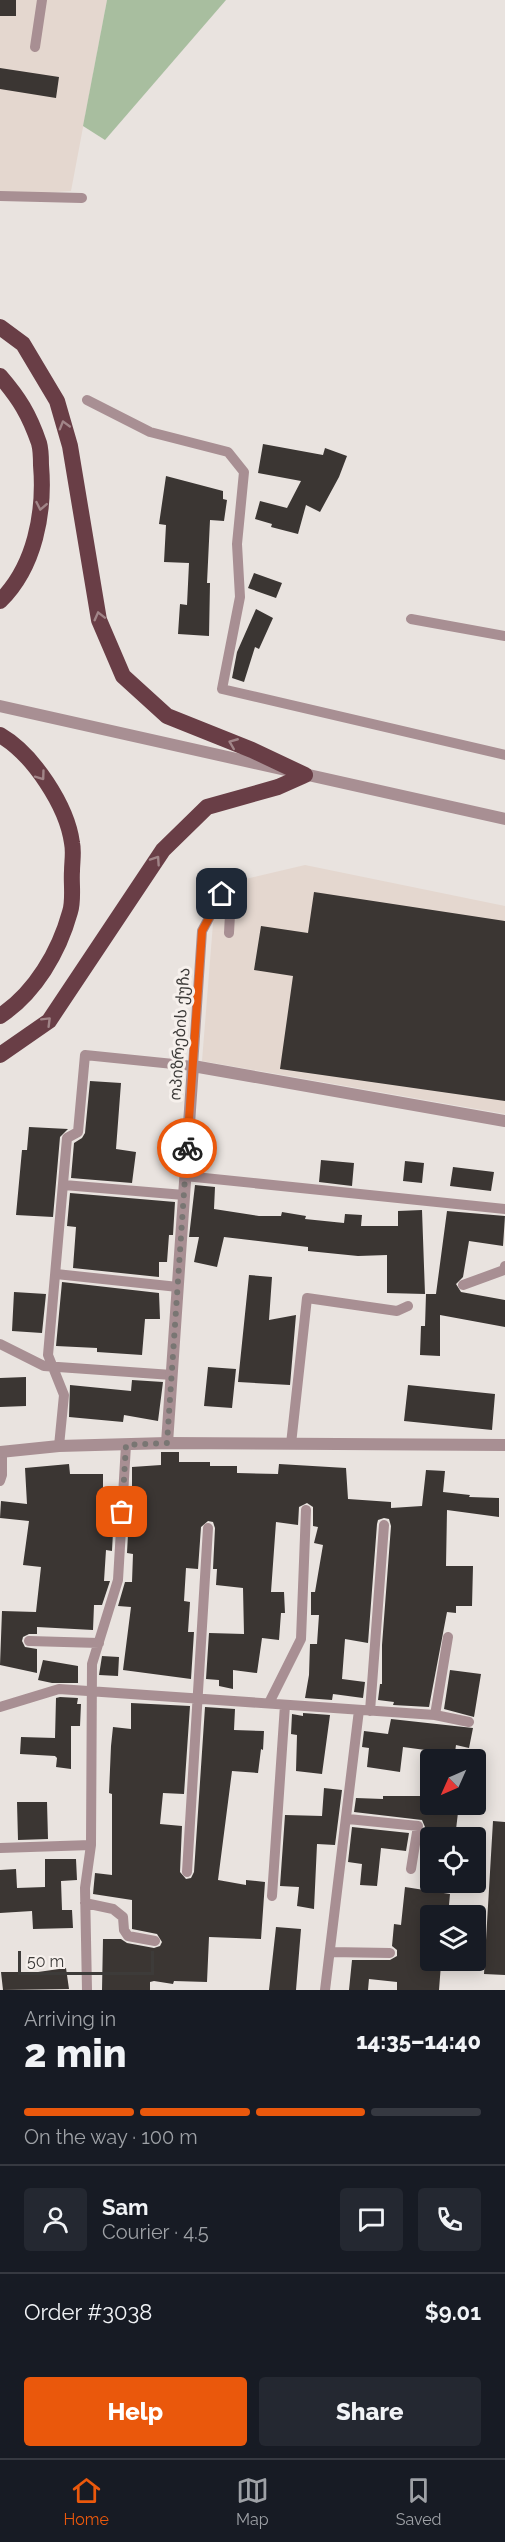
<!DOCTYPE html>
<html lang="en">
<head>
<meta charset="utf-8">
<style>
  :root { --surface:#171b24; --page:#242831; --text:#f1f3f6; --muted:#9ea1a6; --line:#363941; --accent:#ea580c }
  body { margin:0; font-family:Raleway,"Noto Sans Georgian",sans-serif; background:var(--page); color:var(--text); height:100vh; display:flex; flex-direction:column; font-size:22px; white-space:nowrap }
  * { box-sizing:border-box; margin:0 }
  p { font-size:20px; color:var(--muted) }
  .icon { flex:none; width:33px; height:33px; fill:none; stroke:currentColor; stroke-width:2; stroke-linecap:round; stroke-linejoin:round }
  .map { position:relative; height:1990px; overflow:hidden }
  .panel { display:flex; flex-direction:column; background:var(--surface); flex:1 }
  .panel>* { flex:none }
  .needle { width:39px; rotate:225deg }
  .buttons { position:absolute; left:420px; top:1749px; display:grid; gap:12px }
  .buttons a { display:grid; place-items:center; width:66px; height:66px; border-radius:6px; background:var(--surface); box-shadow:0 3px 15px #0003; font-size:30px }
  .scale { position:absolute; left:18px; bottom:15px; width:136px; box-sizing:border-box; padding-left:6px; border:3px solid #3d3b39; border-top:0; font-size:16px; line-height:21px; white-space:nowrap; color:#3d3b39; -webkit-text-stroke:4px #f6f0ec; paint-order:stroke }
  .pin { position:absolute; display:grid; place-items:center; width:51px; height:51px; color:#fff; margin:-26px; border-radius:12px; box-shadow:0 3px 9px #0006 }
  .courier { position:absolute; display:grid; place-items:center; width:60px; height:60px; margin:-30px; border:4px solid #ea580c; border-radius:50%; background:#fff; color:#222; box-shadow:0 2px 8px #0007 }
  .summary em { font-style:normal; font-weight:800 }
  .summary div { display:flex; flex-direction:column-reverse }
  .summary { display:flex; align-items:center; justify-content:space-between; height:102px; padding:0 24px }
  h1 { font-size:39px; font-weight:800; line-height:45px }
  .bar { display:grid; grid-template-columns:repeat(4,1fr); gap:9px 6px; align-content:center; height:72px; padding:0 24px }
  .bar i { height:8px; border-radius:4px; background:var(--line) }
  .bar .current { background:var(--accent) }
  .bar p { grid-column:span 4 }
  .line { display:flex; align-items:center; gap:15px; padding:0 24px; border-top:2px solid var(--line) }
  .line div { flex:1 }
  .round { display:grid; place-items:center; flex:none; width:63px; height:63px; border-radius:6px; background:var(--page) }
  .button { display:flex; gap:12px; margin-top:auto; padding:12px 24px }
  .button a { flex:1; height:69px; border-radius:6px; background:var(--accent); color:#fff; font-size:24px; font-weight:800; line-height:69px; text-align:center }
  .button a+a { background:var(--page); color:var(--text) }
  .tabs { display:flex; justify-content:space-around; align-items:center; height:84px; border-top:2px solid var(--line); background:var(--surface); font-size:16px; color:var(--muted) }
  .tabs a { display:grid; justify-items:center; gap:3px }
  .tabs .current { color:var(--accent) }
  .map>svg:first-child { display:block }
  .built { fill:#e4d7cf }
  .green { fill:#a8be9f }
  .building { fill:#3b3633 }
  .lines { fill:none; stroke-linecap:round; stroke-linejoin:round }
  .service { stroke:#a88f93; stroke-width:10 }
  .minor { stroke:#a88f93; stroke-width:12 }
  .tertiary { stroke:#a88f93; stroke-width:12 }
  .trunk { stroke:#693e46; stroke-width:16 }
  .oneway { stroke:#a18588 }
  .done { stroke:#797673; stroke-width:6; stroke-dasharray:0 10.8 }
  .route { stroke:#ea580c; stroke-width:8 }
  .labels { text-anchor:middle; stroke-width:6; stroke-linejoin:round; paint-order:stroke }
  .street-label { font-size:16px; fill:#3d3b39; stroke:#f6f0ec }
</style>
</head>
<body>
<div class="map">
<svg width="505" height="1990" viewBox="0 0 505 1990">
  <rect width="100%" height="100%" fill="#e9e3df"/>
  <path class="built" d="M0 0H107L71 191 0 196Z
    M305 865 505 906V1114L202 1061 216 886Z"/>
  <path class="green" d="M107 0H226L105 140 83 126Z"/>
  <path class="building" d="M0 0H16V16H0Z
    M0 68 59 77 56 98 0 89Z
    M263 444 323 455 325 448 347 456 339 477 320 512 306 505 298 534 271 527 272 524 255 519 260 501 287 508 301 481 258 473Z
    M166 476 223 491V499L227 500 224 521 210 520 207 583H210L209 636 178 634 180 604 187 605 189 563 164 562 166 525 159 524Z
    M254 573 282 583 276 598 248 588Z
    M256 609 273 618 259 649 255 647 244 682 232 678 237 652Z
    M314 892 505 921V1101L280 1069 293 976 254 970 261 926 308 933Z
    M90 1081 121 1083 116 1149 136 1152 132 1183 71 1178 74 1143 82 1138 85 1133Z
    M29 1127 68 1129 60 1137 53 1217 16 1215 22 1150H27Z
    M321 1160 354 1163 352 1186 319 1182Z
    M405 1161 424 1163 422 1183 403 1181Z
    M453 1167 494 1172 491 1191 450 1186Z
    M195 1185 215 1187 214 1209 259 1216H281L282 1212 306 1216 305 1219 344 1223 345 1214 362 1215 361 1226H398V1211L422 1210 425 1294 387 1293V1255L358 1256 308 1251V1247L224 1237 217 1267 194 1262 199 1237H189Z
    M70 1193 175 1202 173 1235H169L167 1262H159V1277L73 1268 76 1227 67 1226Z
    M447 1211 505 1216 503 1246 469 1241 463 1277 456 1284 461 1292 505 1300V1327L440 1315V1356L420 1355 421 1326H425L426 1294H436Z
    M249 1275 272 1277 269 1320 296 1315 290 1385 238 1382Z
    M62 1282 159 1293 160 1319H145L142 1355 97 1352V1348L56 1346Z
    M14 1292 46 1294 42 1333 12 1331Z
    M208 1367 236 1369 232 1408 204 1406Z
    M26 1377V1406L0 1407V1378Z
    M132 1380 163 1382 158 1421 124 1415 123 1422 69 1417 70 1385 131 1391Z
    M408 1385 495 1394 492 1430 404 1421Z
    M161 1452H179V1462H210V1466H237V1473L278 1474 279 1464 346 1468 348 1499 391 1502V1508L422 1506 426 1470 445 1471 443 1492 470 1495 469 1497 499 1498V1517L447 1510 446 1566H473L472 1606H456V1613L447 1612 429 1707 393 1705 394 1702 378 1700 380 1684H382V1645L391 1526 389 1519 384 1518 378 1520 377 1524 368 1643 345 1639 342 1679 365 1682 363 1698 333 1694 332 1700 305 1698 309 1675 310 1644H317L319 1615H311V1592H315L323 1545 314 1543 318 1527 313 1526V1507L307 1503 299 1507 298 1525 276 1522 271 1592H284L285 1613H281L279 1640 262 1638 257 1673 233 1670V1689L219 1686V1680L206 1679 209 1633 244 1634 243 1588 216 1585 217 1569H213L215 1528 213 1522 208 1521 201 1527 198 1569 186 1568 184 1601 190 1602 188 1632H194L191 1679 123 1670 131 1607 118 1606 125 1582H132L133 1554 127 1553 129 1516 132 1517V1467L161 1465Z
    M69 1464 70 1474H103V1513L114 1514 112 1551 106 1550 104 1581H110L102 1605H94L93 1630 37 1627V1634H29L23 1637 22 1641 25 1647 37 1649V1673L0 1665 2 1611 36 1612 41 1567 23 1565 29 1521 0 1518 1 1501 27 1504 25 1468Z
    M102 1656 119 1657 118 1676 99 1675Z
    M43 1660 78 1666V1683H52L38 1680Z
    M450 1670 481 1674 474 1717 444 1709Z
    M60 1697 78 1698 77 1704H81L80 1726H71V1769L56 1767 57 1758 55 1756 20 1754 21 1737 55 1738 56 1698Z
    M131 1703 190 1706 184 1794 163 1793 160 1824 182 1826 180 1872 186 1879 191 1878 194 1872 205 1707 235 1709 234 1730 264 1731 263 1750 261 1749 258 1773 232 1771 218 1880 246 1885V1880L265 1882 261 1939 209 1937 207 1982 174 1981 173 1984 154 1981 150 1982V1990H102L103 1939H121L127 1943 154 1948 160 1946 162 1942 157 1934 132 1929V1900L93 1894 95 1873 112 1875V1794L109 1793 111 1746 113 1727 131 1729Z
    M303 1713 330 1715 322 1774 296 1771 297 1735 291 1734 292 1714 303 1716Z
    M391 1719 473 1728 469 1748 456 1745 454 1760H433V1751L403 1747 400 1772 367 1767 369 1748 362 1747 364 1731 388 1734Z
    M324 1788 342 1790 335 1845 317 1844 314 1909 297 1906 299 1887 280 1886 285 1815 322 1816Z
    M383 1796H430V1804H459L455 1838H430V1853L421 1852 425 1827 422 1820 354 1812 356 1798 383 1799Z
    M17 1802H47L48 1839 18 1840Z
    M493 1821 505 1822V1975L484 1974Z
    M352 1827 409 1833 406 1851 381 1848 377 1886 360 1885 362 1864 348 1862Z
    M45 1859H76L77 1880 61 1881 62 1910H72L73 1928 33 1929 32 1911 0 1913V1870L16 1869 17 1888 45 1887Z
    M405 1887 450 1894 448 1916H430V1963L441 1964 439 1990H397V1982L369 1979 368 1990H349L352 1960H390L397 1956V1950L392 1946 394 1924 401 1925Z
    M276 1927 301 1929 296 1990H269Z
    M66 1968 69 1989 3 1990 1 1972H38Z"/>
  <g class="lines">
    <path class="service" d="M35 47 42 0
      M0 196 82 198
      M87 400 150 432 228 452 244 472 237 544 240 597 222 689 505 755
      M411 619 505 636
      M185 1176 505 1209
      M64 1185 184 1195
      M56 1274 178 1287
      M463 1285 504 1270 505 1266
      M0 1344 44 1366 172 1375
      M291 1444 307 1298 397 1311 408 1306
      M59 1446 64 1395 48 1355 67 1138 78 1132 85 1055 193 1066 202 931 222 894 231 896 229 933
      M0 1481 2 1475V1452
      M29 1641 99 1643
      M269 1703 301 1639 306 1510
      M0 1707 59 1689 435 1715 469 1722
      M370 1711 384 1525
      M435 1715 448 1637
      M348 1819 418 1826 411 1869
      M0 1848 91 1845
      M187 1872 208 1528
      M272 1896 285 1705
      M85 1903 113 1909 123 1917 124 1930 128 1936 155 1941
      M330 1952 390 1953
      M87 1990 85 1888 91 1845 92 1664 118 1580 126 1445
      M325 1990 359 1710"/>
    <path class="minor" d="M0 706 505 819
      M167 1443 193 1066 505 1121"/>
    <path class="tertiary" d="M0 1452 59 1446 167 1443 505 1445"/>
    <path class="trunk" d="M0 327 23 344 57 401 70 446 99 620 123 676 167 716 252 750 305 775
      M0 376C19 398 29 414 39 443 41 450 41 458 41 465 45 512 35 567 0 601
      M0 735C33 754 67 806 72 843 74 852 72 862 72 871 71 883 74 900 70 912 59 952 35 993 0 1016
      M0 1055 49 1021 163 850 207 807 278 787 305 775"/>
  </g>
  <defs><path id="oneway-chevron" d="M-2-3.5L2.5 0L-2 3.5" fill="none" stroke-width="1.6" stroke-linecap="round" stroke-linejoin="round" transform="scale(1.5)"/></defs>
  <g class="oneway">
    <use href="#oneway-chevron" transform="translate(64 425) rotate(-106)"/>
    <use href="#oneway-chevron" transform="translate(41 506) rotate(101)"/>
    <use href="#oneway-chevron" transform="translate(99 616) rotate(-104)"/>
    <use href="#oneway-chevron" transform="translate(233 743) rotate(-158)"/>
    <use href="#oneway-chevron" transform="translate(41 776) rotate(54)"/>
    <use href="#oneway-chevron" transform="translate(156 860) rotate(-56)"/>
    <use href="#oneway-chevron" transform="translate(47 1021) rotate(-45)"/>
  </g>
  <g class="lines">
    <path class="done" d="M122 1512 126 1445 167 1443 187 1148"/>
    <path class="route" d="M187 1148 202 931 222 894"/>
  </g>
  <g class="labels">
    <g class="street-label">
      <text transform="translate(179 1034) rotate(-86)" y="6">ოპიზრების ქუჩა</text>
    </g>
  </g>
</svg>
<div class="buttons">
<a><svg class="needle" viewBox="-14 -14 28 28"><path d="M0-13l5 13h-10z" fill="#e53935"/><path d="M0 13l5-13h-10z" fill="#9ea1a6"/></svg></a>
<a><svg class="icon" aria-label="locate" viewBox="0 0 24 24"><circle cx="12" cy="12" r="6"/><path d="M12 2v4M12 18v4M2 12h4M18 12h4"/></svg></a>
<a><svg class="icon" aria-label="layers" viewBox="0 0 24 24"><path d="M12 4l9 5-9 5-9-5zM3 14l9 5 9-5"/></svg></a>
</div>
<div class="scale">50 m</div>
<div class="pin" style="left:122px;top:1512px;background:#ea580c"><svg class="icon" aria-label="bag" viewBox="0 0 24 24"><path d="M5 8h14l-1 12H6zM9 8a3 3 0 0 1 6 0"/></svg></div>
<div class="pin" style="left:222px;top:894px;background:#1f2937"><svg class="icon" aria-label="home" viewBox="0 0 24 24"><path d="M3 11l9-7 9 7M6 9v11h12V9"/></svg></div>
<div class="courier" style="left:187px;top:1148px"><svg class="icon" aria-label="bike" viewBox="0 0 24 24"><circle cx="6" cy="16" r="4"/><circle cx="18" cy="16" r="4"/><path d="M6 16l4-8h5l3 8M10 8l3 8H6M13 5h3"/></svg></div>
</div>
<section class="panel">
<div class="summary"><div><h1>2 min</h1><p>Arriving in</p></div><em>14:35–14:40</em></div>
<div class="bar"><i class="current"></i><i class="current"></i><i class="current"></i><i></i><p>On the way · 100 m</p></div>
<div class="line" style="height:108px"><a class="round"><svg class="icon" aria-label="person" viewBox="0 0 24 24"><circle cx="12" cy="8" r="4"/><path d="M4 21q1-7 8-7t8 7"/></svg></a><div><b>Sam</b><p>Courier · 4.5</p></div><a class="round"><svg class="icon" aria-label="chat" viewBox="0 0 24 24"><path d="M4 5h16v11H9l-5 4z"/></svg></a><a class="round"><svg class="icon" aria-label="phone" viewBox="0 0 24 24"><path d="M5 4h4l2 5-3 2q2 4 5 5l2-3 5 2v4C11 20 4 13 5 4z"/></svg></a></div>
<div class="line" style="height:78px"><div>Order #3038</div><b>$9.01</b></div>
<div class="button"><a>Help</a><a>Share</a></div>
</section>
<nav class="tabs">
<a class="current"><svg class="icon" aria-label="home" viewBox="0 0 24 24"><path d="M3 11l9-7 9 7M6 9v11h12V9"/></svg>Home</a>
<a><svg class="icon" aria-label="map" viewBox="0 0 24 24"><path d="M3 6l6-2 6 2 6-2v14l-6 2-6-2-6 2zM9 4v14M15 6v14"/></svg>Map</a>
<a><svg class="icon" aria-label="saved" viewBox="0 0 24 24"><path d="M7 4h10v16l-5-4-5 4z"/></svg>Saved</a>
</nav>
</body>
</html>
